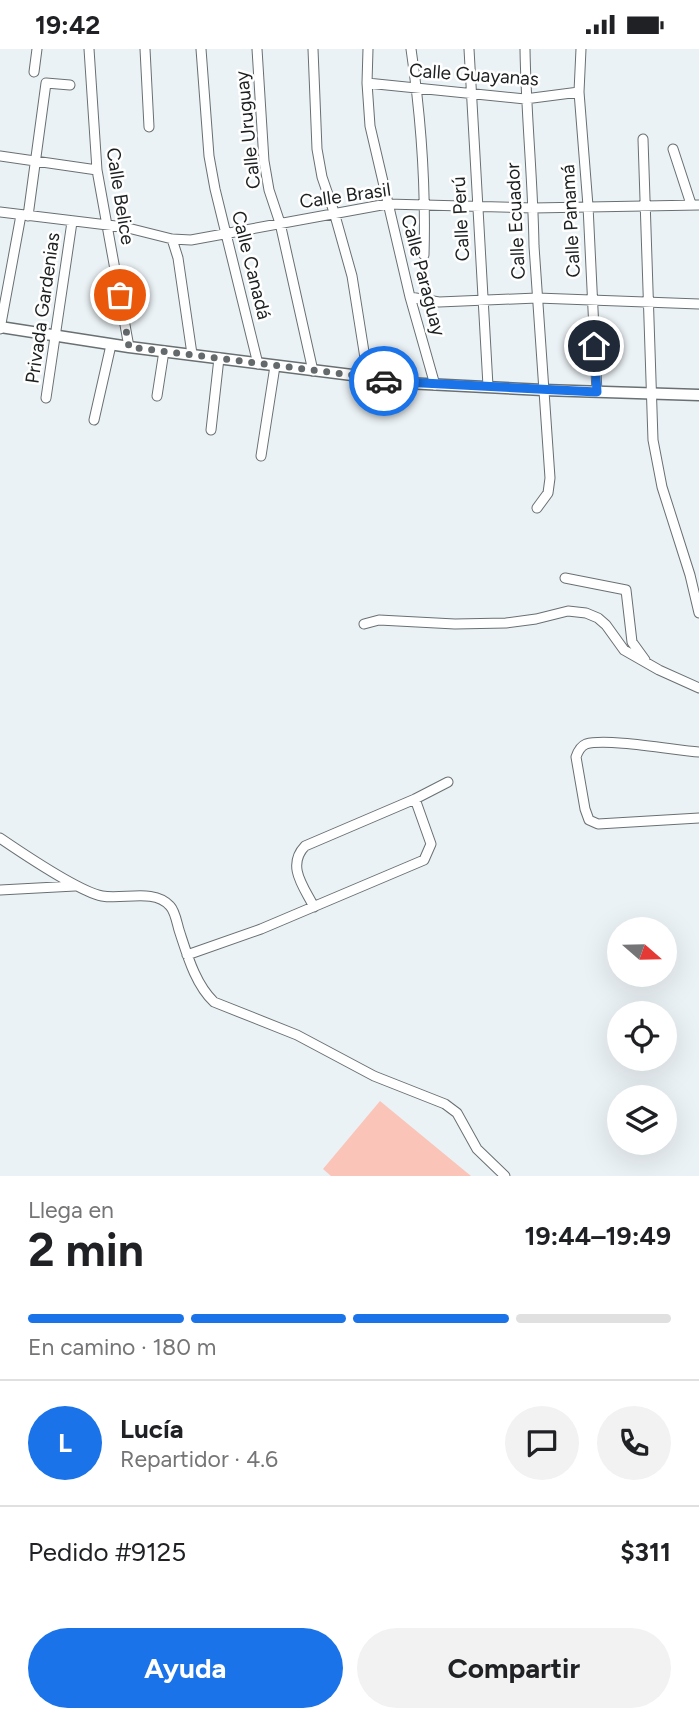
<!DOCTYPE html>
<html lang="es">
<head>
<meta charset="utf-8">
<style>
  :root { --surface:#fff; --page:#f2f2f2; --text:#202124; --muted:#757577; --line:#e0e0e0; --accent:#1a73e8 }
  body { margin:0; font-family:Figtree,sans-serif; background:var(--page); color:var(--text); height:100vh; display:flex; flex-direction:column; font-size:26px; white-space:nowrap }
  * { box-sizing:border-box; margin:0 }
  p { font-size:23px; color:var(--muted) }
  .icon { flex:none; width:38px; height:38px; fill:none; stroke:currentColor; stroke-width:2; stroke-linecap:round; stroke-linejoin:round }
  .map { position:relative; height:1127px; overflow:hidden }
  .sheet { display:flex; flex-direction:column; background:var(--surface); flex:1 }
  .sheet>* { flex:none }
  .needle { width:46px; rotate:110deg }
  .controls { position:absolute; left:607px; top:868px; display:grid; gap:14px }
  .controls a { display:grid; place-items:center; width:70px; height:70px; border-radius:50%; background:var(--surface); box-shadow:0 7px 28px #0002; font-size:35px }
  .pin { position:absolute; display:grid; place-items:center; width:60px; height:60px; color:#fff; margin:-30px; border:4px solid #fff; border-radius:50%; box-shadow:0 2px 7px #0007 }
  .courier { position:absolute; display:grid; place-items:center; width:70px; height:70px; margin:-35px; border:5px solid #1a73e8; border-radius:50%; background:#fff; color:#222; box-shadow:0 2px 9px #0007 }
  .head em { font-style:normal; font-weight:700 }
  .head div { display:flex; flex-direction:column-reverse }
  .head { display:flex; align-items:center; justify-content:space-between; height:119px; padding:0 28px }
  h1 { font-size:46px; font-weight:700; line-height:52px }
  .bar { display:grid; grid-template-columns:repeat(4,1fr); gap:10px 7px; align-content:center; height:84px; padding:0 28px }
  .bar i { height:9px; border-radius:5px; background:var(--line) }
  .bar .active { background:var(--accent) }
  .bar p { grid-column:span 4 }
  .line { display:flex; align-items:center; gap:18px; padding:0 28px; border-top:2px solid var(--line) }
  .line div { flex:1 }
  .round { display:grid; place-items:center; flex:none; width:74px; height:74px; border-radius:37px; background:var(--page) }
  .primary-button { display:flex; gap:14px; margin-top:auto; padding:14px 28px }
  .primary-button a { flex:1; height:80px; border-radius:42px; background:var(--accent); color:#fff; font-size:28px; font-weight:700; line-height:80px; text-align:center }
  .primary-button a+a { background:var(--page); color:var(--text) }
  .status { display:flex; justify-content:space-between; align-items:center; height:49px; padding:0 35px; background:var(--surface); direction:ltr }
  .status svg { height:19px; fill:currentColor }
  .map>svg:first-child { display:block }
  .grass { fill:#fbc4b8 }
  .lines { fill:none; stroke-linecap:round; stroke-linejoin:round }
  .minor-casing { stroke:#697072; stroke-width:11 }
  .tertiary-casing { stroke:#697072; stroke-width:13 }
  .minor { stroke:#fff; stroke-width:9 }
  .tertiary { stroke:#fff; stroke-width:10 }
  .done { stroke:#64696b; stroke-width:7; stroke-dasharray:0 12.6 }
  .route { stroke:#1a73e8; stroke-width:9 }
  .labels { text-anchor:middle; stroke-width:5; stroke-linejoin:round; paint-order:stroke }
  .street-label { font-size:19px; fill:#1c1f20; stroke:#fff }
</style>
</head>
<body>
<div class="status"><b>19:42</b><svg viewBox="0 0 49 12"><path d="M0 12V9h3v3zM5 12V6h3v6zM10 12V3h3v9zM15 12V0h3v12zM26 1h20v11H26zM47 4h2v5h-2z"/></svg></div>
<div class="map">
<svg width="699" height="1127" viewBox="0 0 699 1127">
  <rect width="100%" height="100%" fill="#ebf2f5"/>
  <path class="grass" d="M380 1052 471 1127H331L323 1120Z"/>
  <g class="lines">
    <g class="minor-casing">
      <path id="minor" d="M89 0 97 121 129 298
        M145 0 149 78
        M201 0 209 107 215 140 258 315
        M257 0 264 112 269 141 280 174 313 322
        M313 0 317 100 322 128 334 163 352 227 368 328
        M368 0 367 34 370 77 410 248 435 336
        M411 0C421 68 426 137 424 206
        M469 0 488 337
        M525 0C526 66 533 131 534 197L550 429 548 444 537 459
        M581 0 579 43 588 157 597 343
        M34 23 37 0
        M367 34 525 50 579 43
        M643 90 653 391 662 438 690 526 699 564
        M673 100 691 155
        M0 107 97 121
        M0 163 124 178 172 190 191 191 387 155 533 159 699 156
        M28 167 46 34 70 36
        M172 190 178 209 192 305
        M410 248 439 253 537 249 699 255
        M0 280 21 166
        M157 347 164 302
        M46 349 72 173
        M94 371 111 296
        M211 381 219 309
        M261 407 275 317
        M565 529 626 541 632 593 645 611
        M364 575 379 571 455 575 506 574 536 570 568 562 586 564 598 569 606 576 624 601 659 621 699 639
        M699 703C674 701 607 689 586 695 581 697 578 702 576 708L585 760 589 771 598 775 699 769
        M0 789C22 804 78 842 102 847 123 851 154 839 170 857 175 862 177 874 179 881 187 905 195 935 214 953L297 986 374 1027 445 1055 457 1064 477 1100 505 1127
        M0 841 75 837
        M314 858C304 838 286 817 305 797L415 750 448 733
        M187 906 261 880 424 811 431 795 415 750"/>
    </g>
    <g class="tertiary-casing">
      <path id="tertiary" d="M0 278 129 298 368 328 386 333 543 341 699 346"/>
    </g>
    <use href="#minor" class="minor"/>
    <use href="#tertiary" class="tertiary"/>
  </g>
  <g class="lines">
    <path class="done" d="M120 246 129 298 368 328 384 332"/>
    <path class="route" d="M384 332 597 343 594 297"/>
  </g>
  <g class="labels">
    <g class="street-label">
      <text transform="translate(474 25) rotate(4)" y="7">Calle Guayanas</text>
      <text transform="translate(247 81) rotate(-96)" y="7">Calle Uruguay</text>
      <text transform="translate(345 146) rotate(-8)" y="7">Calle Brasil</text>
      <text transform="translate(121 147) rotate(81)" y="7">Calle Belice</text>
      <text transform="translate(460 170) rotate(-93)" y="7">Calle Perú</text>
      <text transform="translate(515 172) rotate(-93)" y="7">Calle Ecuador</text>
      <text transform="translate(570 172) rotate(-93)" y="7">Calle Panamá</text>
      <text transform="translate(252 216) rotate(76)" y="7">Calle Canadá</text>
      <text transform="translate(424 226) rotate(75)" y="7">Calle Paraguay</text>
      <text transform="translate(42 259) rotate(-82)" y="7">Privada Gardenias</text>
    </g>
  </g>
</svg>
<div class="controls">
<a><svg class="needle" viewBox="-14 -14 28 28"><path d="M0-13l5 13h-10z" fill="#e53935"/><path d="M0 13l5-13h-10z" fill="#757577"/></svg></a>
<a><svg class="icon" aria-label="locate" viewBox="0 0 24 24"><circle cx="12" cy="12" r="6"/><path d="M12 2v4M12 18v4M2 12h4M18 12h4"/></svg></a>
<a><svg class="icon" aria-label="layers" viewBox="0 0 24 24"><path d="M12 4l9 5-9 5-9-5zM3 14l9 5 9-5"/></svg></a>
</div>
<div class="pin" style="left:120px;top:246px;background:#ea580c"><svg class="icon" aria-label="bag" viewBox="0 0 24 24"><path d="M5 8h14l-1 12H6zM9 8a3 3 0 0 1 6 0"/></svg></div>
<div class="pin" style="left:594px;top:297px;background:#1f2937"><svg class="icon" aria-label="home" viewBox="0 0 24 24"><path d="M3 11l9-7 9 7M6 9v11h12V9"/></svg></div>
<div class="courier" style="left:384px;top:332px"><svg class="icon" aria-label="car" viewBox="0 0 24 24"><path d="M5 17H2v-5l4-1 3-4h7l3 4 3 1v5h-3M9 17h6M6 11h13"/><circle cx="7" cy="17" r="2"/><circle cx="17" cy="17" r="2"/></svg></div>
</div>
<section class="sheet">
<div class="head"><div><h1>2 min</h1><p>Llega en</p></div><em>19:44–19:49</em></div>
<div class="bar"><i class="active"></i><i class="active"></i><i class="active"></i><i></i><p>En camino · 180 m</p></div>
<div class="line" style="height:126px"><b class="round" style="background:var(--accent);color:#fff">L</b><div><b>Lucía</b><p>Repartidor · 4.6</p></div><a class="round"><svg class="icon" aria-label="chat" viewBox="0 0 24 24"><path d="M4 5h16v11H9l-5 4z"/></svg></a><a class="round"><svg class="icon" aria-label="phone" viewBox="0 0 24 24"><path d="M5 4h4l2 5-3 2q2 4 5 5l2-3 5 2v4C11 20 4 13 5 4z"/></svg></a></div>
<div class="line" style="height:91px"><div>Pedido #9125</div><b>$311</b></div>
<div class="primary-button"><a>Ayuda</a><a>Compartir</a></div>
</section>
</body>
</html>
